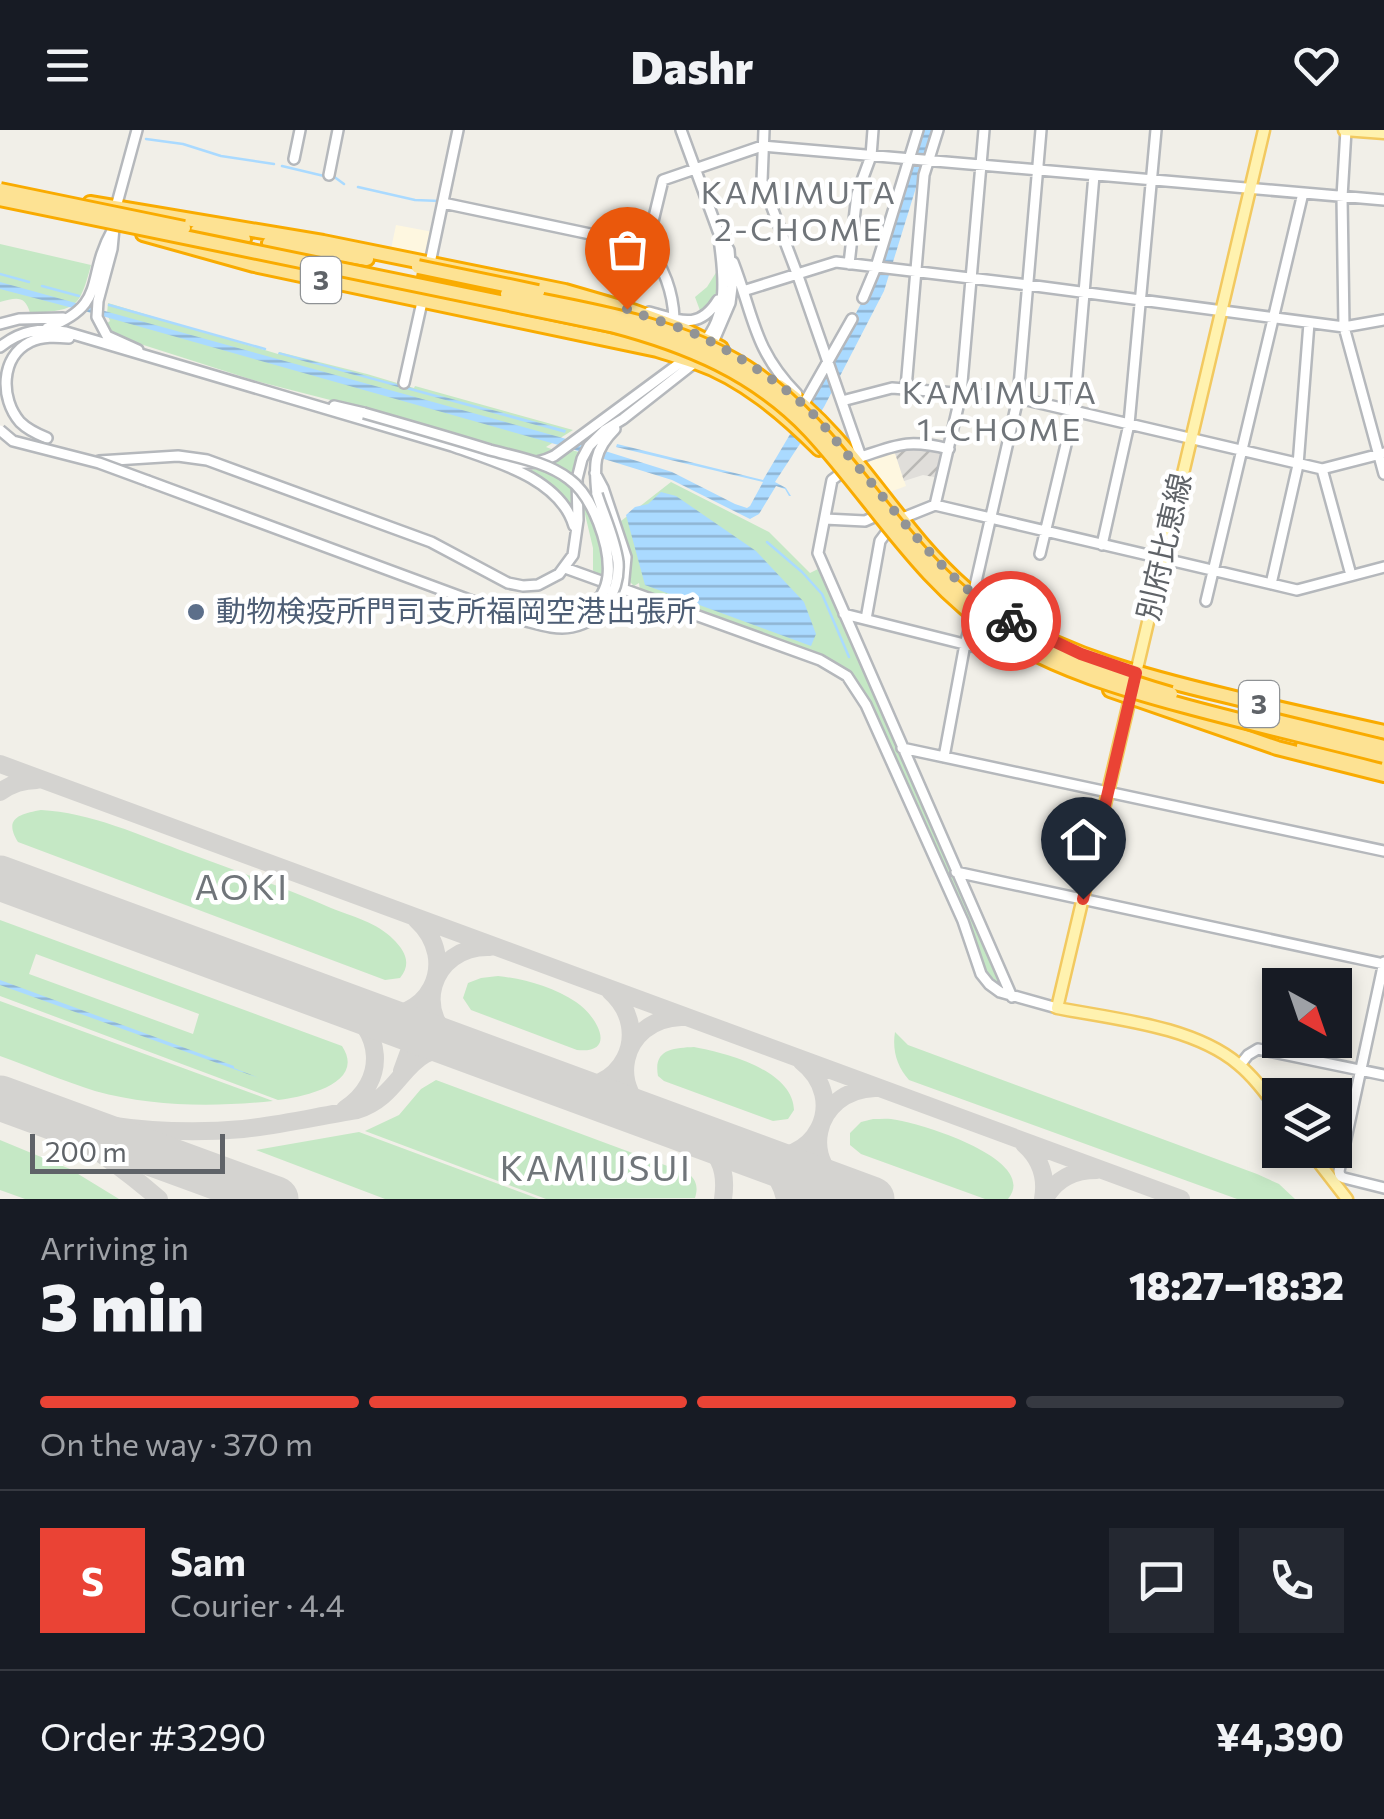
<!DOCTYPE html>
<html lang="en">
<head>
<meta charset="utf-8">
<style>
  :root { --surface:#171b24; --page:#242831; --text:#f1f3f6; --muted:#9ea1a6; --line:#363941; --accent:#ea4335 }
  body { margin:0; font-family:Commissioner,"Noto Sans JP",sans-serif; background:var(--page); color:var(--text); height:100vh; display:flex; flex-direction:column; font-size:38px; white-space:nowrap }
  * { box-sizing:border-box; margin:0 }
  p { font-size:32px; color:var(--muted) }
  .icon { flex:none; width:55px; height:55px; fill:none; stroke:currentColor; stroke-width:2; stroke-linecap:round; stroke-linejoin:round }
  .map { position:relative; height:1069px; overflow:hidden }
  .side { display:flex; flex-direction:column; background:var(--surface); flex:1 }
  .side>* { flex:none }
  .needle { width:65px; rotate:140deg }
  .fabs { position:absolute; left:1262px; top:838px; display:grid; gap:20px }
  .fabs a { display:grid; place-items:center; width:90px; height:90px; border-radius:0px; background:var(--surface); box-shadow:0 5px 15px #0003; font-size:50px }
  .scale { position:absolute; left:30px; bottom:25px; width:195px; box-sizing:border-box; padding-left:10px; border:5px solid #5f6368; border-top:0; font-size:28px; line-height:35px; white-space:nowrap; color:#5f6368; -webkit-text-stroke:8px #fff; paint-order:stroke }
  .pin { position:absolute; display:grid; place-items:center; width:85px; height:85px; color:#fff; margin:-102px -42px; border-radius:50% 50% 50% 0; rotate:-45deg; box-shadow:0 0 10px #0007 }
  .pin .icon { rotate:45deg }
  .courier { position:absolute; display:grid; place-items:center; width:100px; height:100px; margin:-50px; border:8px solid #ea4335; border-radius:50%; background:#fff; color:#222; box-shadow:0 2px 12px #0007 }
  .head em { font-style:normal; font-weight:800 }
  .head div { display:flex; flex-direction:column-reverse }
  .head { display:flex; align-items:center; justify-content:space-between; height:170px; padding:0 40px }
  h1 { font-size:65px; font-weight:800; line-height:75px }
  .bar { display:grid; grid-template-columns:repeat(4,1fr); gap:15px 10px; align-content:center; height:120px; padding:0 40px }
  .bar i { height:12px; border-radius:8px; background:var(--line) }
  .bar .selected { background:var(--accent) }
  .bar p { grid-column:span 4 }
  .line { display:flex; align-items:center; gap:25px; padding:0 40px; border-top:2px solid var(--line) }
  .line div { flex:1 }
  .round { display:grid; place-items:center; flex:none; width:105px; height:105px; border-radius:0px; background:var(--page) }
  header { display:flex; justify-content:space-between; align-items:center; height:130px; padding:0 40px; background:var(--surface); font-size:45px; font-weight:800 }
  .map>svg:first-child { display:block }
  .commercial { fill:#fef7e0 }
  .industrial { fill:url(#industrial-furrows) }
  .green { fill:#c5e8c5; fill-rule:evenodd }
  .water { fill:url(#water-rules) }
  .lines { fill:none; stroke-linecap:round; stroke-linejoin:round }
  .stream { stroke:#aadaff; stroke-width:2.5 }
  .taxiway { stroke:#d4d3d0; stroke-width:18 }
  .runway { stroke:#d4d3d0; stroke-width:45 }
  .minor-casing { stroke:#b5b8bc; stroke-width:14 }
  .major-casing { stroke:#f2c960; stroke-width:15 }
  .highway-casing { stroke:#f9ab00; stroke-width:18 }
  .minor { stroke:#fff; stroke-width:9 }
  .major { stroke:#fff2af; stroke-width:10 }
  .highway { stroke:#fde293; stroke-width:12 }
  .minor-bridge-casing { stroke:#b5b8bc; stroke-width:14; stroke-linecap:butt }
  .highway-bridge-casing { stroke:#f9ab00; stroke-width:18; stroke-linecap:butt }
  .minor-bridge { stroke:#fff; stroke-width:9 }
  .highway-bridge { stroke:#fde293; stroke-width:12 }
  .done { stroke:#929495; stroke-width:10; stroke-dasharray:0 18 }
  .route { stroke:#ea4335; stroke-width:12 }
  .service-dot { fill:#5c6f8a; stroke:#fff; stroke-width:4 }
  .labels { text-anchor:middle; stroke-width:9; stroke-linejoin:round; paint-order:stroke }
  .shield { fill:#fff; stroke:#8f9295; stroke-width:2.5 }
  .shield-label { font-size:28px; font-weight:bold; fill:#5f6368 }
  .street-label { font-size:30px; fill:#5f6368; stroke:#fff }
  .service-label { font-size:30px; fill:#4e5e75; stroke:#fff; text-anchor:start }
  .neighbourhood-label { font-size:32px; letter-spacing:2.5px; fill:#70757a; stroke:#fff }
  .quarter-label { font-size:35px; letter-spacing:2.5px; fill:#70757a; stroke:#fff }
</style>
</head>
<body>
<header><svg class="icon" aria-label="menu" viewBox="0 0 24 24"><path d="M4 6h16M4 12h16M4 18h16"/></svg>Dashr<svg class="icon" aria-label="heart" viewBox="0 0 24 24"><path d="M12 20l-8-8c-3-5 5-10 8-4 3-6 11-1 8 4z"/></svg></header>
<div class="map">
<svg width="1384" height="1069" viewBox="0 0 1384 1069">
  <defs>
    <pattern id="industrial-furrows" width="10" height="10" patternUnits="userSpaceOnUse" patternTransform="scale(2.5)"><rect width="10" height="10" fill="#e0deda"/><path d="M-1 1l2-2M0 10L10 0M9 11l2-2" fill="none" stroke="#b9b8b5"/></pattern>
    <pattern id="water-rules" width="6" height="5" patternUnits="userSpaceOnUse" patternTransform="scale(2.5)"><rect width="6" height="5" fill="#aadaff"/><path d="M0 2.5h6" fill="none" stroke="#8eb4d2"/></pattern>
  </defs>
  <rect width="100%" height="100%" fill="#f1efe8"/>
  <path class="commercial" d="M396 95 433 102 428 126 391 119Z
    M893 317 906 356 890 362 867 334 866 330Z"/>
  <path class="industrial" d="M893 317 946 320 939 348 923 345 904 351Z"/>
  <path class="green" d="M0 114 91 135C79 180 76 180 30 183 25 164 15 168 0 172Z
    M717 141C720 160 715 172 702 186L695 167 707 157Z
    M108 173 278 224 279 222 367 244 414 258 415 256 573 300 546 317 554 320 531 329 342 273 256 251 131 211 112 201 106 194 110 191 107 184Z
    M571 320 583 323 575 348 548 333Z
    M538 337 575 357V384L557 363 530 341Z
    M671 352 769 402 810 443 822 437 1004 855C978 847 976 818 971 795L873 578C860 552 848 537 822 525L640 460 639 453 634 456 630 452 632 430 621 391Z
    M580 363C594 390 608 418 603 449L595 445 593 440V418Z
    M41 680C89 682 142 706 188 723 236 741 284 757 331 778 351 786 378 793 393 809 405 821 412 833 400 848L385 850 18 712C3 688 20 684 41 680Z
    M0 790 342 916C367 954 303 967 278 970L0 866ZM36 824 199 884 193 904 29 844Z
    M498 846C525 849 553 857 576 872 596 885 619 924 577 920L471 880 463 868 468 853 481 848Z
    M0 871 273 971C214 977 153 977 95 961 63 951 31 937 0 926Z
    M895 902 908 915 1257 1044 1279 1054 1295 1069H1237L909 950C897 937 892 920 895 902Z
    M694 917C726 923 793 940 794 980L788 989 773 991 664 951 658 946C653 919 673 918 694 917Z
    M436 950 689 1044C697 1051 698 1058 695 1068L546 1069 365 1001 399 985 421 959Z
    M873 989C881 989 889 988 897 990 923 994 1040 1030 1008 1069H985L861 1024 850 1015V1003L861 992Z
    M359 1002 539 1069H385L256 1020Z
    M0 1010 70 1039 119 1069H25L0 1060Z"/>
  <path class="water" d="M920 0H936L923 35 884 161 824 277 775 352 786 358 791 366H789L785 359 776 356 759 384 750 389 672 350 562 316 88 182 0 159V152L570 310 672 342 735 374 747 378 750 376 763 352 616 317 617 314 763 350 812 267 866 164Z
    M279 222 566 300 565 303 278 224Z
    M661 362 676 366 756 421 804 472 816 504 811 516 645 455 626 385 635 377 648 374Z
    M0 850 234 936V938L259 948 0 855Z"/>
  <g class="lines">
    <path class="stream" d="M146 9 183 14 221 26 274 34
      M282 36 324 46
      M333 46 344 54
      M358 57 415 70 440 71
      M0 144 29 152
      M42 156 79 166
      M109 175 265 219
      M767 412 802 442 822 464 849 527
      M1261 968 1280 992
      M1302 1020 1340 1069"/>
    <path class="taxiway" d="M0 634 1181 1069
      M0 662C11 654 23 650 37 650
      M0 744 13 753
      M341 874C383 899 388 951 345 979
      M366 883C428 899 462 831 416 789
      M462 917C409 888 430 815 490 817
      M402 941 429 867
      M562 955C621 969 655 901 610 861
      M1 968C59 993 111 1027 159 1069
      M20 975C93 997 167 1006 243 999 281 995 319 986 357 980 408 964 402 908 467 920
      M658 990C604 963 620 889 681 887
      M691 1002C717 1020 728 1036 723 1069
      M1024 1014C1041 1029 1047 1047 1043 1069
      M754 1025C815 1040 851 970 801 931
      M754 1026C771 1036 781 1050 785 1069
      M257 1062 273 1069
      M853 1062C796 1036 813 960 875 958
      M1045 1068C1057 1048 1074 1040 1097 1040
      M793 1069 816 1009
      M798 1069 821 1059H845"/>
    <path class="runway" d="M0 748 872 1069
      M0 968 276 1069"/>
    <g class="minor-casing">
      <path id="minor" d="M137 0 116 77 112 119 98 171 97 187 107 206 138 220
        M681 0 718 101 729 120 732 157 730 173 712 215
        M764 0 762 51 798 146 861 327
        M1346 0 1342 67 1344 197 1384 344
        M294 29 300 0
        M329 45 338 0
        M443 73 647 116C664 136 673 163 674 188
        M647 116 663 50 762 16 1384 70
        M733 132C754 186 753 219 797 264
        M430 133 458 0
        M849 134 857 64 871 26 873 0
        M743 161 836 132 1028 155 1344 197 1384 190
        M863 168 876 137 918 0
        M649 182C679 190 699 201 718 170
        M0 194 19 189 63 188
        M47 198C109 174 85 149 112 101
        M703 213C729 185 724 144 719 109
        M0 217C21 200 40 198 66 202L452 316C494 331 560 348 574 396
        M404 253 422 172
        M906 258 924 45 938 0
        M842 271 892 258 1018 268 1322 339 1384 323
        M805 272 852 189
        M334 276 364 283
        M47 308C37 304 27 299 20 292 0 269 0 227 30 212 43 206 56 207 69 208
        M857 330 861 327C899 314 909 309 949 319
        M99 331 178 326 207 330 431 412 508 453 523 456 538 455 559 444 573 425 578 390 577 349 582 329 589 316 605 300 623 289 698 230
        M502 331C520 335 538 334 554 326L688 227
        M1322 339 1351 445
        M595 343 603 358 626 427 623 459
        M840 344 832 350 818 423 1012 867
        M148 351 526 491H533
        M597 364C594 335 593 321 615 299
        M935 375 1297 460 1384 437
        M825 389 865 391 874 387
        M900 389 935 375 961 264 984 0
        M1102 415 1129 294 1156 0
        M1040 424 1074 281 1094 45
        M565 438 820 530 847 546 866 575 963 791 981 844 989 854 1000 862 1057 878
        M1271 454 1298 335 1309 193
        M973 465 1018 268 1041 0
        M1206 471 1303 63
        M844 484 1004 524 1022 521
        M866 489 880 411 886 403
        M902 618 1384 721
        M944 627 965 514 972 490
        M956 742 1384 834
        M1384 832 1339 1041 1340 1046 1344 1048 1384 1058
        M1240 935 1248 925 1258 919 1384 945"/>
    </g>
    <g class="major-casing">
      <path id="major" d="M1264 0 1057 878C1114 889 1193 896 1238 934 1254 947 1267 965 1280 982
        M1344 0 1384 3
        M1309 1020 1347 1069"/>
    </g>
    <g class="highway-casing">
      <path id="highway" d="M90 73 323 112 565 161 627 179 687 201 721 218
        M197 101 244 109
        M143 104 254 135 657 220C670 224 683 228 695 232 742 248 784 284 819 319
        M269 113 367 129
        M779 256C853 308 896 398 965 458
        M997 482C1067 526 1147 547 1227 566 1279 579 1331 590 1384 602
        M1110 560 1277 618 1384 645
        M1303 616 1384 635"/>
    </g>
    <use href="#minor" class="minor"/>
    <use href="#major" class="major"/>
    <use href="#highway" class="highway"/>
    <g class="minor-bridge-casing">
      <path id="minor-bridge" d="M364 283C406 295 448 307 490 320 516 327 547 332 569 349 593 366 611 417 608 446 604 478 574 489 546 492
        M0 300 13 311 99 333 148 351
        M526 491C541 495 557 500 572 497 602 491 620 461 618 432 615 409 604 386 597 364"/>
    </g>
    <g class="highway-bridge-casing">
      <path id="highway-bridge" d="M0 60 184 98
        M0 69 611 195C687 215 755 243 810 301 874 370 920 453 1001 505 1057 540 1122 559 1185 576 1251 594 1318 609 1384 626
        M418 137 538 162
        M507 164C587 180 676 193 746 237 825 288 869 370 933 436 998 505 1082 538 1171 564
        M1244 583 1384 617"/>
    </g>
    <use href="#minor-bridge" class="minor-bridge"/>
    <use href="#highway-bridge" class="highway-bridge"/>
  </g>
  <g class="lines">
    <path class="done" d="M627 179C652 190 681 196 706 209 739 226 779 252 806 277 821 291 833 307 846 323 898 382 942 450 1011 491"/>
    <path class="route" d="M1011 491 1081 524 1136 543 1083 769"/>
  </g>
  <circle class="service-dot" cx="196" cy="482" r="10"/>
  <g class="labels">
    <g class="shield">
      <rect x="301" y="127" width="40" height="46" rx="8"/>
      <rect x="1239" y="551" width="40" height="46" rx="8"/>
    </g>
    <g class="shield-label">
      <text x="321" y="160">3</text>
      <text x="1259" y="584">3</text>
    </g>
    <g class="street-label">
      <text transform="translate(1165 417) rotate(-77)" y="10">別府比恵線</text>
    </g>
    <g class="service-label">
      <text x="216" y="492">動物検疫所門司支所福岡空港出張所</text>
    </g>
    <g class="neighbourhood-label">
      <text x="799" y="74">KAMIMUTA<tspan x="799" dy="37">2-CHOME</tspan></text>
      <text x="1000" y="274">KAMIMUTA<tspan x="1000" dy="37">1-CHOME</tspan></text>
    </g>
    <g class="quarter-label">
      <text x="242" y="770">AOKI</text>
      <text x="596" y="1051">KAMIUSUI</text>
    </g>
  </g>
</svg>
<div class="fabs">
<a><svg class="needle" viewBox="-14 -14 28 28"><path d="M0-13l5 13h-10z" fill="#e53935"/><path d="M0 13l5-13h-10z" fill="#9ea1a6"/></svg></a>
<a><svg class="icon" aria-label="layers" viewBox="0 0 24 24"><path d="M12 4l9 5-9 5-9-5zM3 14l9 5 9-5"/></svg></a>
</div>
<div class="scale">200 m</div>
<div class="pin" style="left:627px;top:179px;background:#ea580c"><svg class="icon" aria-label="bag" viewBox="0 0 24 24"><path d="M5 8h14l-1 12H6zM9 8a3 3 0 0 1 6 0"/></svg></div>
<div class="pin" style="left:1083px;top:769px;background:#1f2937"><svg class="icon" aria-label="home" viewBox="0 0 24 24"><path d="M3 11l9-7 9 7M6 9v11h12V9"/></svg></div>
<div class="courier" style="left:1011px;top:491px"><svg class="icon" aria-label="bike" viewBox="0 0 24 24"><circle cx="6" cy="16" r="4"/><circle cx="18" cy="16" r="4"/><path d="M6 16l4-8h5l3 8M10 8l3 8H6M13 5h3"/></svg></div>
</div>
<section class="side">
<div class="head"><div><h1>3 min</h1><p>Arriving in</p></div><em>18:27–18:32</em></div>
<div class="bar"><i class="selected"></i><i class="selected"></i><i class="selected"></i><i></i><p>On the way · 370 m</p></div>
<div class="line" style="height:180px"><b class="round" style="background:var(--accent);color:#fff">S</b><div><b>Sam</b><p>Courier · 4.4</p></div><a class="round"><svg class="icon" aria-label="chat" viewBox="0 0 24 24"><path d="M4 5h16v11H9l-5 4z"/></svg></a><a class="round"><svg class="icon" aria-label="phone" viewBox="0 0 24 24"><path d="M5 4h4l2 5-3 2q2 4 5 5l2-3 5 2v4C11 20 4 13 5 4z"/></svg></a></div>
<div class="line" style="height:130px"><div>Order #3290</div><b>¥4,390</b></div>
</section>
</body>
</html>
